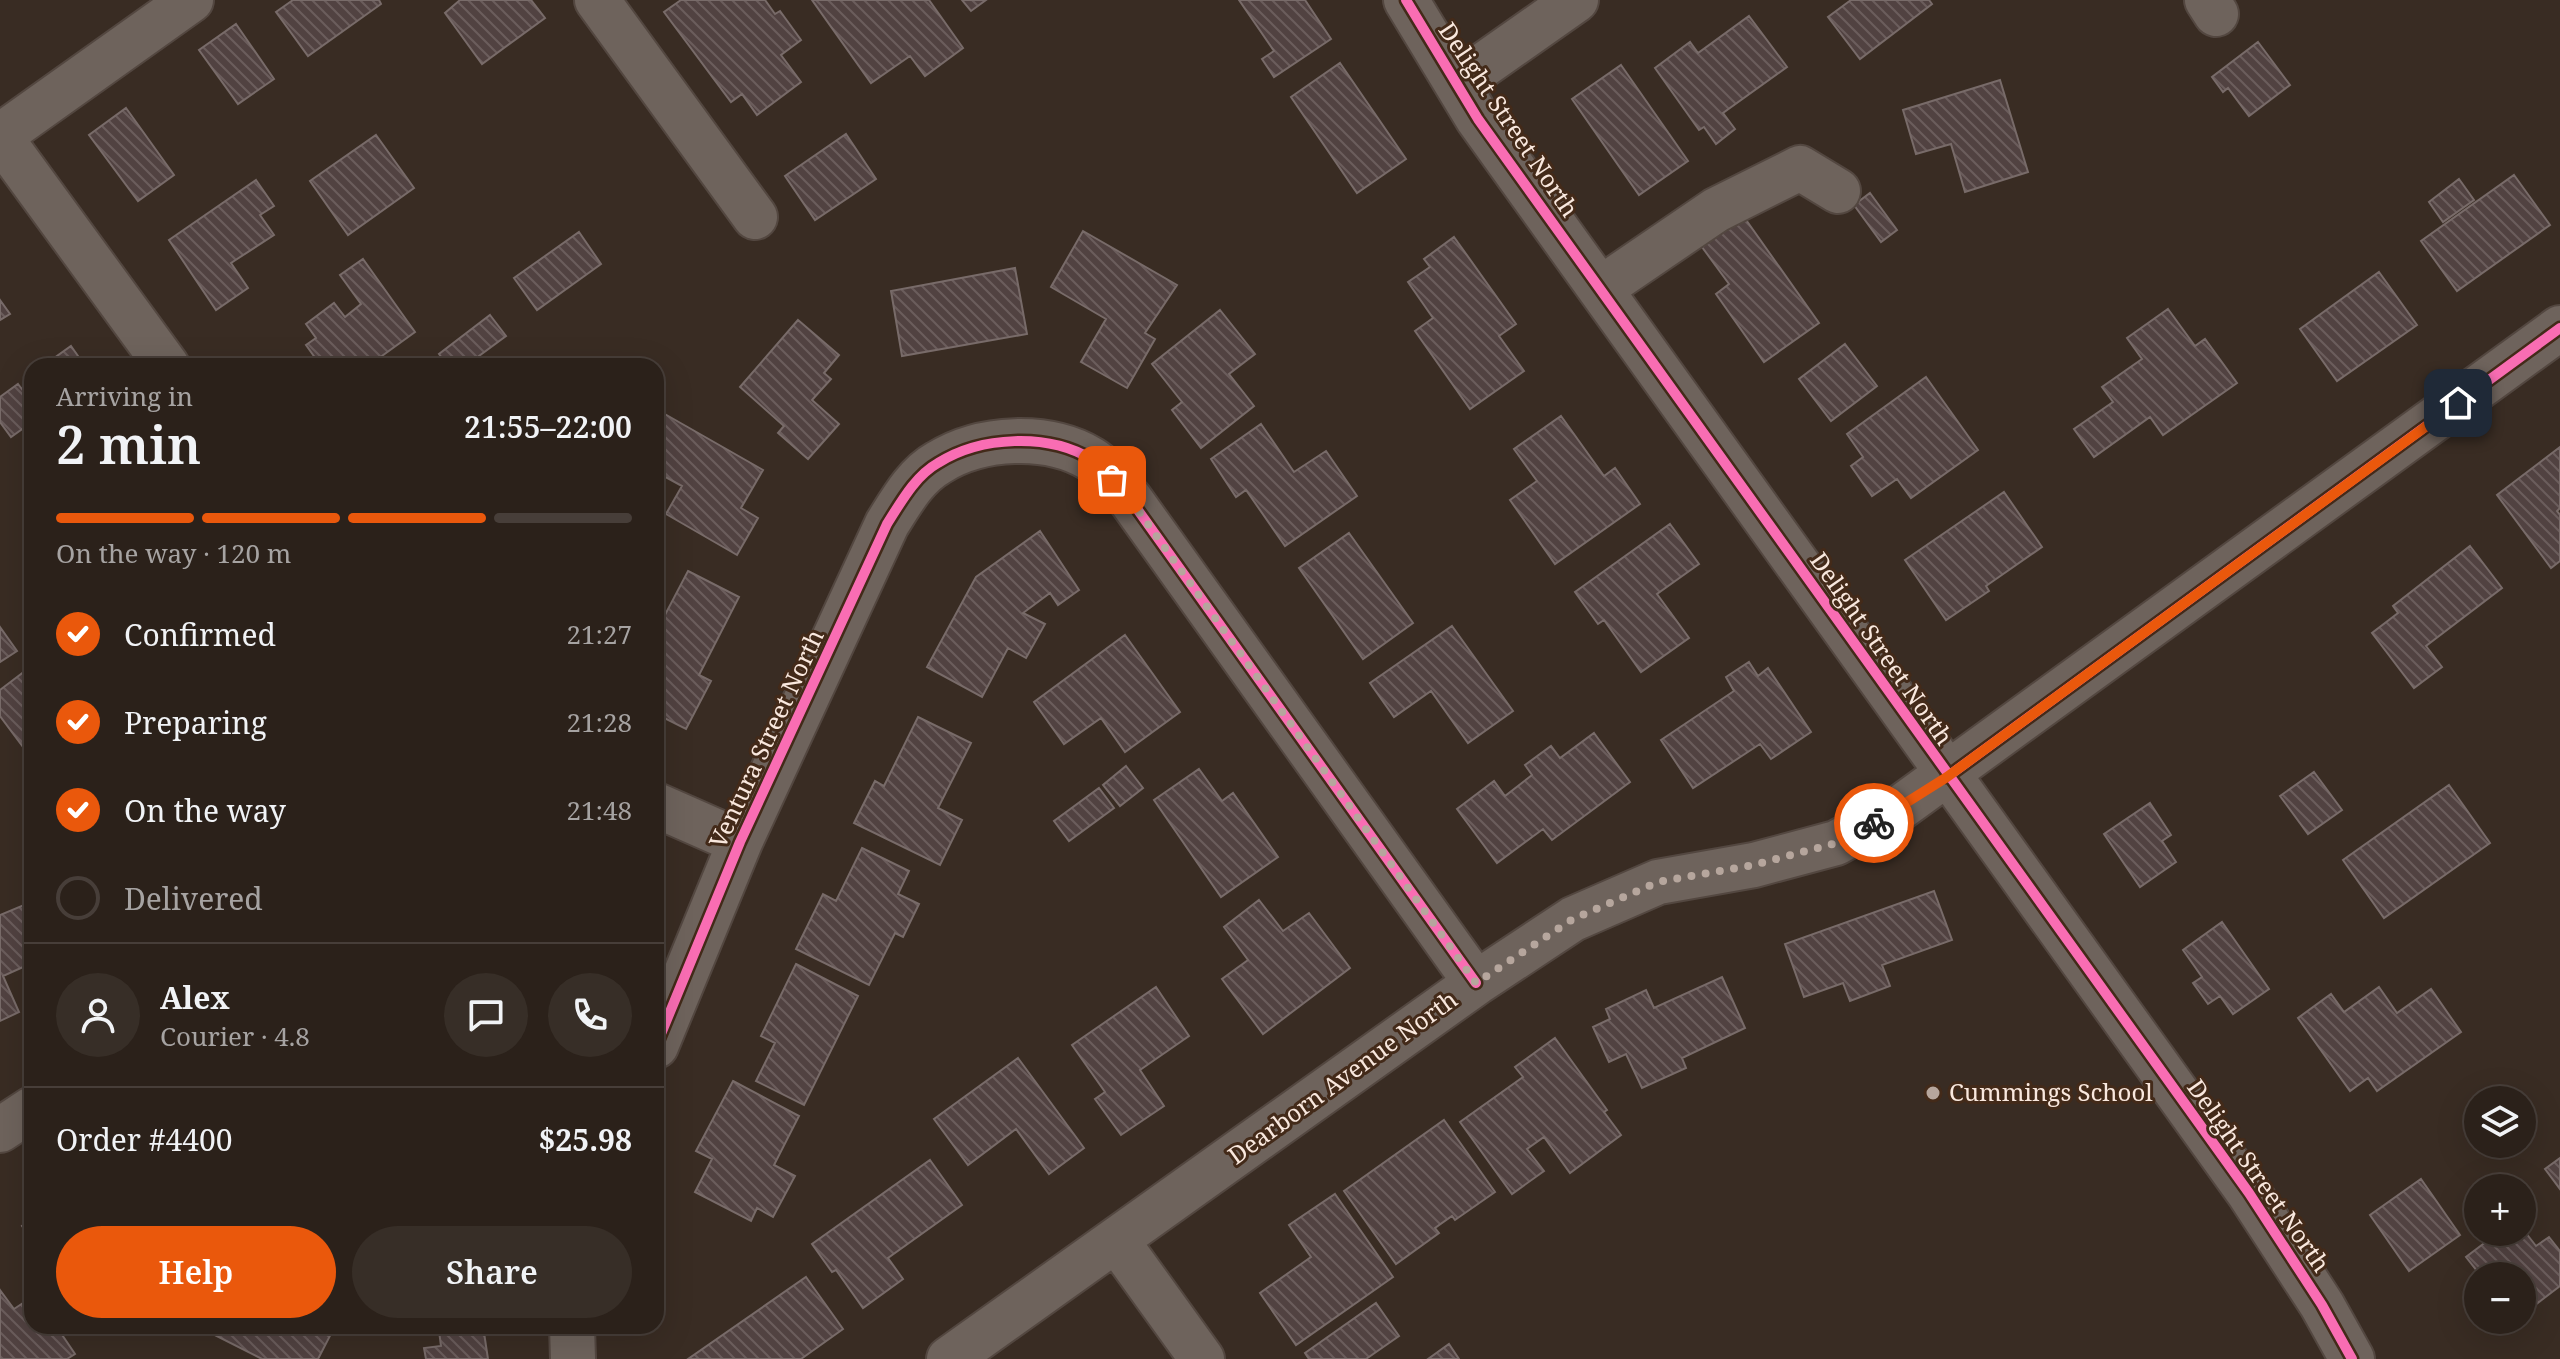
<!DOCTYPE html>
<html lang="en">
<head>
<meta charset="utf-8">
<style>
  :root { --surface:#2b211a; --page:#372e27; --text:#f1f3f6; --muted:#a6a3a2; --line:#473e39; --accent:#ea580c }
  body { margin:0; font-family:"Noto Serif",serif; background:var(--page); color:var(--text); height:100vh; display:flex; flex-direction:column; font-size:30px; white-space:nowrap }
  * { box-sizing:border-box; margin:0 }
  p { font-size:26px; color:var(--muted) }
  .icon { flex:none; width:44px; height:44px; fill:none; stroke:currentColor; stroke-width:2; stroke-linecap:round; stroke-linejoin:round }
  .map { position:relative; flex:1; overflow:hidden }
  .panel { position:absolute; left:24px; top:358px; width:640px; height:976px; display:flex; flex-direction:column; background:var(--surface); border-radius:24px; box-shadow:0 8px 32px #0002,0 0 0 2px var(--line) }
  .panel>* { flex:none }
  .controls { position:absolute; left:2464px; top:1086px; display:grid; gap:16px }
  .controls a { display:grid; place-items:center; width:72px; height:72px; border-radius:50%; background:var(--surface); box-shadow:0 8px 32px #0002,0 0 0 2px var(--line); font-size:40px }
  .pin { position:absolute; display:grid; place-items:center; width:68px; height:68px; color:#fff; margin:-34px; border-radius:16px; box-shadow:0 4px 12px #0006 }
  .courier { position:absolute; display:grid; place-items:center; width:80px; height:80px; margin:-40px; border:6px solid #ea580c; border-radius:50%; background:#fff; color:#222; box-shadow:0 2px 10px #0007 }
  .head em { font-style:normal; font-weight:600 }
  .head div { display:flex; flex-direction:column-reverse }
  .head { display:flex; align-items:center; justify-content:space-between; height:136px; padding:0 32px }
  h1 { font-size:52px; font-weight:600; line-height:60px }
  .bar { display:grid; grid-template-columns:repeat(4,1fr); gap:12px 8px; align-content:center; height:96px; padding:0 32px }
  .bar i { height:10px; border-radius:6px; background:var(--line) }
  .bar .active { background:var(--accent) }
  .bar p { grid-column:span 4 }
  .line { display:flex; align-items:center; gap:20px; padding:0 32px; border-top:2px solid var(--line) }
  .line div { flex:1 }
  .round { display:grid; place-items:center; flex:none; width:84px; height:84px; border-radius:42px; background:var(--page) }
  ol { padding:0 32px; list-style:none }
  li { display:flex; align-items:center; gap:24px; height:88px }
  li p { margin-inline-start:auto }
  li .icon { padding:8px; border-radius:50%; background:var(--accent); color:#fff; stroke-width:4 }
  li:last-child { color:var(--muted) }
  li i { width:44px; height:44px; border:4px solid var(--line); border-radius:50% }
  .cta { display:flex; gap:16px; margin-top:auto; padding:16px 32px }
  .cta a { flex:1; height:92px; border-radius:48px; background:var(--accent); color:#fff; font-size:32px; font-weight:600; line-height:92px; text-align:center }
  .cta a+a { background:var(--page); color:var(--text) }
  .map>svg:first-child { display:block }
  .building { fill:url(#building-back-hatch); stroke:#786b69; stroke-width:2 }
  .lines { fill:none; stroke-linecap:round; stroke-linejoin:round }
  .minor-casing { stroke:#534740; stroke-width:48 }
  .minor { stroke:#6e635c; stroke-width:44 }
  .cycleway-casing { stroke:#432a19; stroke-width:15 }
  .cycleway { stroke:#f96db3; stroke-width:10 }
  .done { stroke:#b6a69d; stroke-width:8; stroke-dasharray:0 14.4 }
  .route { stroke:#ea580c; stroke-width:10 }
  .poi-dot { fill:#b6a69d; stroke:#432a19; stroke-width:3 }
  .labels { text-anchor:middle; stroke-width:6; stroke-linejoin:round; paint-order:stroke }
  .street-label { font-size:24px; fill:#f9e8de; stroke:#432a19 }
  .poi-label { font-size:24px; fill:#f9e8de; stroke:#432a19; text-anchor:start }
</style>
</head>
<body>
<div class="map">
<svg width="2560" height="1359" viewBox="0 0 2560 1359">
  <defs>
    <pattern id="building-back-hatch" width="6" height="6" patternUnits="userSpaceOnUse" patternTransform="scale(2)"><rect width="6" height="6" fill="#514241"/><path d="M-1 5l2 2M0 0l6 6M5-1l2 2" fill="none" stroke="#6b5d5c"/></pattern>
  </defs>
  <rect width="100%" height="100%" fill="#392c23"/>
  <path class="building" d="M293 0H379L381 4 308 56 276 12Z
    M460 0H531L545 18 482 64 445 13Z
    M681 0H765L775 14 780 11 801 40 781 55 801 82 757 115 742 94 731 102 664 12Z
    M812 0H929L963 48 925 76 910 56 871 83Z
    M962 0H986L971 11Z
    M1239 0H1305L1331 39 1274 77 1262 59 1274 51Z
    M1851 0H1929L1932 4 1860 59 1828 17Z
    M1749 16 1787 67 1723 113 1735 129 1716 144 1704 127 1699 130 1655 68 1690 42 1698 53Z
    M236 24 274 79 238 104 199 50Z
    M2258 42 2290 85 2249 116 2228 88 2223 92 2212 77Z
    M1340 63 1406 159 1357 193 1291 97Z
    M1621 65 1688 161 1639 195 1572 99Z
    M2000 80 2028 172 1965 192 1951 144 1916 154 1903 110Z
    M126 108 174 175 138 201 89 135Z
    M846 134 876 179 815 220 785 176Z
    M376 135 414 188 348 235 310 181Z
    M2514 175 2550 225 2457 291 2421 241Z
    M2459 179 2474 200 2443 222 2429 202Z
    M256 180 274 206 260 215 274 235 231 263 248 288 216 310 169 240Z
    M1870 193 1897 230 1881 242 1854 205Z
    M1744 217 1819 323 1764 362 1716 294 1729 284 1702 247Z
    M1083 231 1177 285 1145 333 1155 339 1127 388 1081 362 1106 319 1051 287Z
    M579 232 601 264 537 310 514 278Z
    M1454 237 1516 324 1499 336 1524 371 1470 409 1415 331 1433 318 1408 282 1430 267 1424 259Z
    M363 259 415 332 368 366H321L306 345 316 338 306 324 334 303 345 317 361 304 340 275Z
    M1015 268 1027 334 902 356 891 291Z
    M2379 272 2417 325 2337 381 2300 329Z
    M0 300 10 314 0 320Z
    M2168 309 2195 346 2205 339 2237 383 2163 435 2150 417 2094 457 2074 429 2113 402 2102 387 2142 359 2127 338Z
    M1220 310 1255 354 1229 374 1254 406 1201 448 1172 410 1182 402 1152 364Z
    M490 315 506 336 479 356 487 366H448L439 354Z
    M798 320 839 355 824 373 831 379 812 400 839 424 808 459 778 433 784 426 740 387Z
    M1845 344 1877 386 1831 421 1799 379Z
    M71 346 85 366H43Z
    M1926 377 1978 450 1911 498 1897 479 1872 496 1851 466 1863 457 1847 434Z
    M18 384 32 402V422L11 437 0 422V397Z
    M663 413 763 470 741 508 758 518 737 555 666 514 682 486 656 472V426Z
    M1561 416 1604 476 1615 468 1640 504 1555 564 1510 500 1537 481 1514 449Z
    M1261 424 1294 472 1326 451 1357 496 1285 546 1246 490 1236 497 1211 459Z
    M2560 447V508L2557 511 2560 515V561L2551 568 2497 495Z
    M2004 492 2042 547 1986 586 1989 591 1946 620 1905 560Z
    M1670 524 1699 564 1657 594 1689 638 1641 672 1604 620 1598 624 1575 592Z
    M1040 531 1079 590 1058 605 1050 593 1023 613 1045 624 1026 658 1008 648 982 697 927 667 976 577Z
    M1349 533 1413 623 1363 659 1299 568Z
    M2470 546 2502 588 2426 646 2442 667 2414 688 2372 633 2398 613 2393 606Z
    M688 571 739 597 699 675 711 681 686 729 656 714V632Z
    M1452 626 1513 711 1468 743 1431 691 1394 717 1370 683Z
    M0 627 17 651 0 662Z
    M1125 635 1180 712 1125 752 1101 718 1064 744 1034 702Z
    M1749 662 1758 676 1768 668 1811 732 1771 759 1760 744 1693 788 1661 740 1734 691 1726 677Z
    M29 668 32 672V759L0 716V690Z
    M918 717 971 743 938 808 962 820 940 865 854 823 875 781 884 786Z
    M1594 733 1630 782 1552 840 1543 829 1497 863 1457 809 1494 781 1505 796 1532 775 1525 765 1551 746 1560 758Z
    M1126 766 1143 788 1120 806 1103 785Z
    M1199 769 1222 801 1233 793 1278 857 1221 897 1154 800Z
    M2314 772 2342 810 2308 834 2280 796Z
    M2449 785 2490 843 2384 918 2343 860Z
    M1099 788 1114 808 1069 841 1054 821Z
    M2150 803 2171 835 2162 841 2176 862 2140 887 2104 834Z
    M862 848 909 871 898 894 919 904 903 937 895 933 869 985 796 949 823 894 836 901Z
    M1934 891 1952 940 1882 965 1890 986 1850 1001 1843 983 1804 997 1785 944Z
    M1259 900 1283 931 1309 913 1350 968 1263 1034 1222 979 1248 960 1224 927Z
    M24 905 32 923V963L3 976 19 1012 0 1021V915Z
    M2222 922 2269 989 2233 1014 2220 996 2208 1004 2193 983 2202 977 2183 950Z
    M796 964 858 996 804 1105 756 1081 775 1043 761 1036Z
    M1722 977 1745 1028 1682 1058 1686 1068 1642 1088 1626 1054 1609 1062 1593 1027 1610 1019 1606 1009 1646 990 1654 1008Z
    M1156 987 1189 1036 1140 1070 1164 1106 1121 1135 1095 1099 1105 1092 1072 1045Z
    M2379 987 2397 1013 2431 989 2461 1032 2377 1091 2368 1078 2350 1091 2298 1018 2331 994 2344 1012Z
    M1555 1038 1607 1110 1604 1112 1621 1135 1570 1173 1544 1137 1527 1149 1544 1171 1512 1194 1460 1122 1523 1077 1515 1067Z
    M1018 1058 1084 1148 1049 1174 1016 1129 968 1165 934 1119Z
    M733 1081 799 1116 774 1165 795 1176 773 1217 757 1208 751 1221 695 1192 712 1159 696 1151Z
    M1444 1120 1495 1192 1455 1220 1452 1216 1435 1228 1439 1233 1396 1264 1344 1191Z
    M2560 1158V1189L2545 1169Z
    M930 1160 962 1205 888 1258 903 1279 863 1308 836 1270 832 1272 812 1244Z
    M2421 1179 2460 1235 2409 1271 2370 1215Z
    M1335 1194 1393 1277 1296 1345 1260 1293 1311 1257 1289 1225Z
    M32 1218V1239L22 1226Z
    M2522 1228 2536 1246 2549 1237 2560 1251V1286L2522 1315V1276H2481L2466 1257 2499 1232H2522Z
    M806 1277 843 1329 801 1359H688Z
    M0 1290 14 1309 32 1297V1326H56L75 1354 67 1359H0Z
    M1376 1303 1399 1336 1366 1359H1309L1305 1353Z
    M197 1326H326L333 1330 318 1359H262Z
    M483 1326 488 1359H426L424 1348 441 1346 439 1331Z
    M1449 1344 1459 1359H1428Z"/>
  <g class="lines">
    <g class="minor-casing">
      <path id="minor" d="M597 0 755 217
        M1406 0 1478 119 2249 1193 2322 1305 2352 1359
        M2207 0 2216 14
        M1458 83 1576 0
        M0 136 191 0
        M0 137 167 366
        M1600 289 1716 210 1800 168 1838 191
        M656 805 740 842
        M656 1046 740 842 887 524C901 502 915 476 938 463 981 436 1048 433 1091 459 1106 468 1118 487 1130 499L1476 983
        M0 1130 32 1109
        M1117 1241 1202 1359
        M572 1326 573 1359
        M949 1359 1476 983 1573 919 1658 882 1754 865 1836 843 1897 810 2560 328"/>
    </g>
    <use href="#minor" class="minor"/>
    <g class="cycleway-casing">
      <path id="cycleway" d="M1406 0 1478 119 2249 1193 2322 1305 2352 1359
        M1947 777 2560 328
        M656 1046 740 842 887 524C901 502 915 476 938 463 981 436 1048 433 1091 459 1106 468 1118 487 1130 499L1476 983"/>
    </g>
    <use href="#cycleway" class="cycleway"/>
  </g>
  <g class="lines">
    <path class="done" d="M1112 480 1130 499 1476 983 1573 919 1658 882 1754 865 1836 843 1874 823"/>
    <path class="route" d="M1874 823 1947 777 2458 403"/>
  </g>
  <circle class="poi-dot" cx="1933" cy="1093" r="8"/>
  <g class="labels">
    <g class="street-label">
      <text transform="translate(1508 120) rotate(56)" y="8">Delight Street North</text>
      <text transform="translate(1881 649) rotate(55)" y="8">Delight Street North</text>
      <text transform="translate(767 739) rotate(-65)" y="8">Ventura Street North</text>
      <text transform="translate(1343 1078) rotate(-36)" y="8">Dearborn Avenue North</text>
      <text transform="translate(2258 1176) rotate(55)" y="8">Delight Street North</text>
    </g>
    <g class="poi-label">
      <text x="1949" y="1101">Cummings School</text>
    </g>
  </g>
</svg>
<div class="controls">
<a><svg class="icon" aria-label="layers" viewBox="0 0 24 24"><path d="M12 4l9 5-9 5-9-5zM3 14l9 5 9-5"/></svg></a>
<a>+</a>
<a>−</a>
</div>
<div class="pin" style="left:1112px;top:480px;background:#ea580c"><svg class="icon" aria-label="bag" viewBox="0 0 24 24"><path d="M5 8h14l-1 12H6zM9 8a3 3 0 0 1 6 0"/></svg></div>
<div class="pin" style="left:2458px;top:403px;background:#1f2937"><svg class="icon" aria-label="home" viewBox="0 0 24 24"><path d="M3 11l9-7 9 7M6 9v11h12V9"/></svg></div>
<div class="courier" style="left:1874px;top:823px"><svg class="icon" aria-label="bike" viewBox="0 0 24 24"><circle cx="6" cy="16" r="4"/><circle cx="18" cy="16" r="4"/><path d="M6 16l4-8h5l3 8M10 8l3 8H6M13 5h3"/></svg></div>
<section class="panel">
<div class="head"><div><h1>2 min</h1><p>Arriving in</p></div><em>21:55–22:00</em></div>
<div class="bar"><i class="active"></i><i class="active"></i><i class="active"></i><i></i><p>On the way · 120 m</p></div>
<ol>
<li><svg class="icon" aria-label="check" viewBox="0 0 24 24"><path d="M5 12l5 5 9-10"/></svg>Confirmed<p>21:27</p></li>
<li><svg class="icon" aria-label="check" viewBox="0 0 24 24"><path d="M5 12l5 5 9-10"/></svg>Preparing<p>21:28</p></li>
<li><svg class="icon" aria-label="check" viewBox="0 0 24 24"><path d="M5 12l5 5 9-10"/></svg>On the way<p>21:48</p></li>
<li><i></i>Delivered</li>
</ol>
<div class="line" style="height:144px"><a class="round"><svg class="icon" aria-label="person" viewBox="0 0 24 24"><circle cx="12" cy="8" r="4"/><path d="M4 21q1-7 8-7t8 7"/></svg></a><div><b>Alex</b><p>Courier · 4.8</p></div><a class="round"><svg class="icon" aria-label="chat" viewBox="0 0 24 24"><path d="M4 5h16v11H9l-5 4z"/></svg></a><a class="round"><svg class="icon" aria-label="phone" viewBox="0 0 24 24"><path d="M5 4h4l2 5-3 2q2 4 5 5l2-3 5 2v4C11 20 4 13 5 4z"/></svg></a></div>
<div class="line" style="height:104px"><div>Order #4400</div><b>$25.98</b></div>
<div class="cta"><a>Help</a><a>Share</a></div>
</section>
</div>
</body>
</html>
